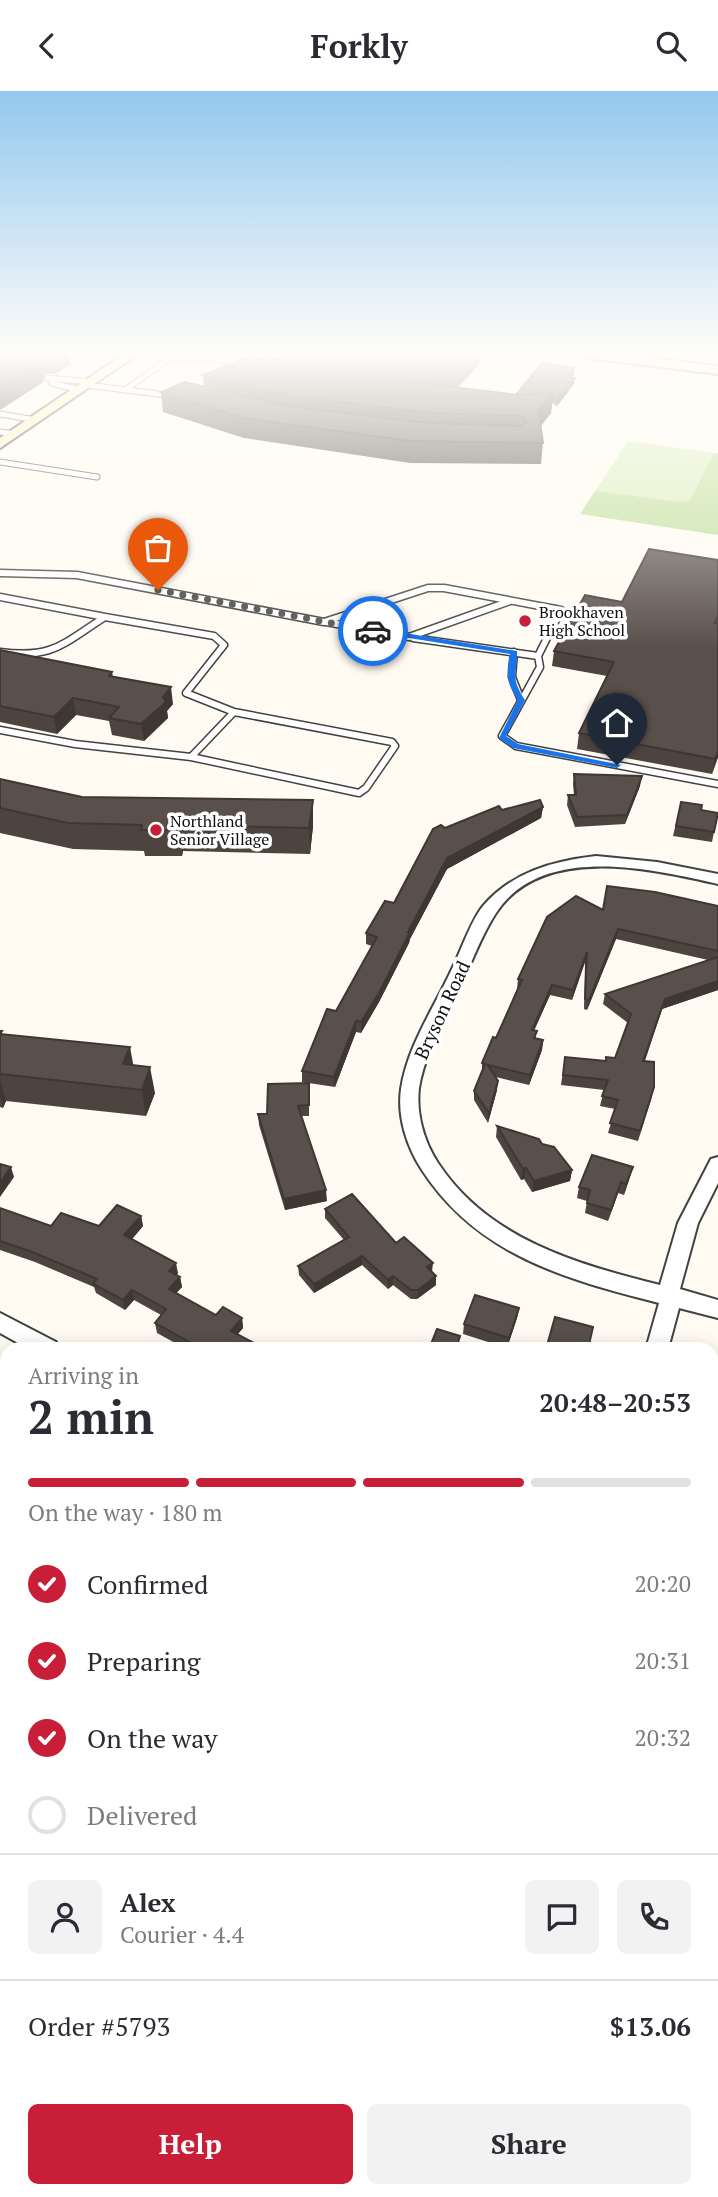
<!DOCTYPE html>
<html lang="en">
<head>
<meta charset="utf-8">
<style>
  :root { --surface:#fff; --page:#f2f2f3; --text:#2b2b33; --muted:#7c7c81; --line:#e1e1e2; --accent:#c91e37 }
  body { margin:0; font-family:"PT Serif",serif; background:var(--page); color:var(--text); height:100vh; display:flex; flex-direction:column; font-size:26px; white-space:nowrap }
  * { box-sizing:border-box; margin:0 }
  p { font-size:23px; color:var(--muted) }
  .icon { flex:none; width:38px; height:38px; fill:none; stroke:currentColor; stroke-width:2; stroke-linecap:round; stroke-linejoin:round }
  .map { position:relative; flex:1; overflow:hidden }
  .side { position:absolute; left:0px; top:1251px; width:719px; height:856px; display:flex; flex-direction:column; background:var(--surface); border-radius:21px 21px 0 0; box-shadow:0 4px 18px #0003 }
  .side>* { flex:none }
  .pin { position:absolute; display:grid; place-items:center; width:60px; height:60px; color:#fff; margin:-72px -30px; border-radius:50% 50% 50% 0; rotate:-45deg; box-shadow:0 0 7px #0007 }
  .pin .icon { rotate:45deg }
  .courier { position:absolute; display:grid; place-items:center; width:70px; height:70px; margin:-35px; border:5px solid #1a73e8; border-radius:50%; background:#fff; color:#222; box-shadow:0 2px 9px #0007 }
  .summary em { font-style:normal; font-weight:800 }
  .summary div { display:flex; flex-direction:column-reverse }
  .summary { display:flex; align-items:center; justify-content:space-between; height:119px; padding:0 28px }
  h1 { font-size:46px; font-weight:800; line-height:52px }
  .bar { display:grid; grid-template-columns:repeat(4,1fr); gap:10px 7px; align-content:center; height:84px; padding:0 28px }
  .bar i { height:9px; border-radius:5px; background:var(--line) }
  .bar .current { background:var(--accent) }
  .bar p { grid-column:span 4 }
  .line { display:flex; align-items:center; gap:18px; padding:0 28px; border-top:2px solid var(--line) }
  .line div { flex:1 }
  .round { display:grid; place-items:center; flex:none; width:74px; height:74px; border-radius:10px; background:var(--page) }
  ol { padding:0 28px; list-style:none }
  li { display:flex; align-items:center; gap:21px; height:77px }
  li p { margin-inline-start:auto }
  li .icon { padding:7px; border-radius:50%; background:var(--accent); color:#fff; stroke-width:4 }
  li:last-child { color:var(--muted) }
  li i { width:38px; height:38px; border:4px solid var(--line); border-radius:50% }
  .primary-button { display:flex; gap:14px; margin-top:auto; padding:14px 28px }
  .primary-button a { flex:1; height:80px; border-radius:10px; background:var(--accent); color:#fff; font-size:28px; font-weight:800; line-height:80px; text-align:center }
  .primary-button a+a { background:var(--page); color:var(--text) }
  header { display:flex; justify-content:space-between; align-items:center; height:91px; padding:0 28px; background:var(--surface); font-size:32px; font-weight:800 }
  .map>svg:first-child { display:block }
  .green { fill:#d9ecb9 }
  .forest { fill:#bede97 }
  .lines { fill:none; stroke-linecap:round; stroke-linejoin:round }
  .lane-far1-casing { stroke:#424242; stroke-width:7 }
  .lane-casing { stroke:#424242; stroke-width:9 }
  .street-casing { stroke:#424242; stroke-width:4 }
  .secondary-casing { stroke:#313131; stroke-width:4 }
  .lane-far1 { stroke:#fff; stroke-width:5 }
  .lane { stroke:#fff; stroke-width:6 }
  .street { fill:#fff; fill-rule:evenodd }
  .secondary { fill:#ffeead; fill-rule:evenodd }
  .wall { fill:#4d4440 }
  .shaded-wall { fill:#3e3734 }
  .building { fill:#594f4b; stroke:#3e3734; stroke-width:2 }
  .route { fill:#1a73e8 }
  .done { stroke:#63625e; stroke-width:7; stroke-dasharray:0 12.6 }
  .poi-dot { fill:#c91e37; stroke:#fff; stroke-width:2.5 }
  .labels { text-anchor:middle; stroke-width:7; stroke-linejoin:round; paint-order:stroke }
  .far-poi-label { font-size:16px; fill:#0f0f0f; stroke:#fff; text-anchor:start }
  .street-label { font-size:19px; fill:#0f0f0f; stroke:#fff }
</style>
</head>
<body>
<header><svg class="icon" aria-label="back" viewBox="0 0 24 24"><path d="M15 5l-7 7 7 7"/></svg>Forkly<svg class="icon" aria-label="search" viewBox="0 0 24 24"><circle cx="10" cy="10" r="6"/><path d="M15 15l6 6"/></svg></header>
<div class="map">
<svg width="718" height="2106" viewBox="0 0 718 2106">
  <rect width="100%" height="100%" fill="#fffbf2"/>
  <path class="green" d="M628 350 714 362 690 409 681 411 595 400Z"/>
  <path class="forest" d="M714 362H718V444L580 423 595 400 681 411 690 409Z"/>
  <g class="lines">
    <g class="lane-far1-casing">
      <path id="lane-far1" d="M47 287 92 291
        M51 292 80 299
        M87 294 174 305
        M125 299 169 268 209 267 247 274
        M0 323 36 329
        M0 341 15 343
        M0 371 97 386"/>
    </g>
    <g class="lane-casing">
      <path id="lane" d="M0 482 77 484 324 531 428 497H444L561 519 538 565 540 576 502 645 516 655 718 693
        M0 506 105 526
        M326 531 409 546 510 510
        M413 547 538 565
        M0 561C53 568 62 553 105 526L214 545 224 554 186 602 234 621 191 666 75 653 0 639
        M514 561 512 586 521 609
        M191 666 359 702 366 697 395 655 392 651 234 621"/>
    </g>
    <g class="street-casing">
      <path id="street" d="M596 765 657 771 718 783V793C651 778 542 752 496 822 479 848 468 881 455 909 441 937 424 965 419 997 416 1023 424 1051 438 1072 488 1148 576 1173 660 1194L678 1132 711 1068 718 1066V1092L698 1132 680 1198 718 1209V1227L679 1217 668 1258H646L659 1212C565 1188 477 1164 422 1079 407 1056 397 1026 401 998 407 957 433 918 450 882 460 863 470 831 483 815 512 781 553 770 596 765Z
        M0 1222 56 1251 59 1258H29L0 1242Z
        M712 1564 718 1566V1592L712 1590Z
        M0 1805 7 1808V1839L0 1836Z
        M388 2100H422L420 2106H386Z
        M594 2100H638L641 2106H597Z"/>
    </g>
    <g class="secondary-casing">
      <path id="secondary" d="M124 263H138L0 357V347Z
        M582 263H619L718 275V283L588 267Z"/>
    </g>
    <use href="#lane-far1" class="lane-far1"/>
    <use href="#lane" class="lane"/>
    <use href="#street" class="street"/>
    <use href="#secondary" class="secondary"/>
  </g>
  <path class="wall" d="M0 263H69L70 273 56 283H44L43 291 0 319Z
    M481 265V271L457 297 516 304 574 283 571 287H575L574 293 557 315 552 312 551 322 541 335 543 352 541 373 410 372 244 347 163 321 161 301 204 296 203 284 258 269Z
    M718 469V666L712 683 577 658 579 642 607 585 552 575 554 560 622 511Z
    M0 559 112 581 113 586 173 613 167 620 168 627 144 650 112 644 109 630 76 624 57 643 0 631Z
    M574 683 640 695 625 733 575 736 567 714 568 704H574L573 693Z
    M0 688 82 706 313 735 310 763 183 760 182 765H145L144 760 73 758 0 742Z
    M681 711 701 719 714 741 712 751 673 745Z
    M543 716 541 727 447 778 410 848 409 852 379 911 361 942 356 941 335 996 302 991V980L372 855 366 853V842L394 812 445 737 502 719Z
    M718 815V899L662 918 645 970 652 1006 638 1050 608 1042 615 1018 600 1015 604 999 561 994 565 966 605 970 606 966 615 967 628 932 603 913 605 903 708 869 616 848 587 919 584 918 585 871 572 909 550 904 534 939 536 947 543 949 542 959 529 994 496 986 497 999 488 1032 474 1009V1000L482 982V972L496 947 517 898 518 888 603 819Z
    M0 940H2V943L133 974 155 1002 146 1025 6 1010 3 1017 0 1016Z
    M309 992V1025H302L327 1110 285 1119 259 1034 258 1023H267Z
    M497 1035 542 1053 572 1079 570 1090 532 1101 524 1088 521 1089 496 1046Z
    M633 1076 624 1104 618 1102 608 1130 585 1122 587 1110 577 1107 579 1096Z
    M0 1118 51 1135H99L141 1125 143 1135 132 1148 178 1182 176 1184 180 1186 182 1196 176 1202 216 1224 242 1227 243 1237 237 1244 265 1258H186L157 1242 155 1232 161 1224 134 1209 125 1219 96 1202 94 1196 35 1171 0 1159Z
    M325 1118 396 1152 432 1181 436 1194 417 1208H411L393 1194 388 1198 362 1174 314 1202 299 1184 298 1175 344 1149 325 1127Z
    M519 1217 517 1227 507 1257 463 1243 464 1233Z
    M712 1318 718 1320V1368L712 1366Z
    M0 1323 7 1328V1401L0 1394Z
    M712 1404 718 1406V1491L712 1490Z
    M7 1589V1686L0 1680V1590Z
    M712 1661 718 1663V1732L712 1730Z
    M712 1927 718 1987 713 1990H712Z"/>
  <path class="shaded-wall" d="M0 263H17L18 269 0 281Z
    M41 263 44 283 43 291 0 319V297Z
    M53 263H69L70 273 56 283Z
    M481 265V271L455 300 452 297Z
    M574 277V283L566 292 567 286Z
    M575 287 574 293 557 315V308Z
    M553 302 551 322 536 340 538 319Z
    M171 596 173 613 167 620 168 627 144 650 141 633Z
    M73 607 76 624 57 643 54 626Z
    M718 661V666L712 683 715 668Z
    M642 685 640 695 625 733 627 724Z
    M313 709V735L310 763 309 737Z
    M543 716 541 727 447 778 410 848 409 852 379 911 361 942V931L447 767Z
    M180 734 183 760 182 765 179 739Z
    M618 838 616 848 587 919 589 909Z
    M587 861 585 871 572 909 573 899Z
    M718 890V899L662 918 641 980 643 970 665 908Z
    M552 894 550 904 530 949 532 939Z
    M356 930V941L335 996 334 986Z
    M543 949 542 959 529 994 530 984Z
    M130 956 135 983 123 973Z
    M150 976 155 1002 146 1025 142 999Z
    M0 988 6 1010 3 1017 0 1005Z
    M498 990 497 999 488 1032 489 1022Z
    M11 1076 14 1086 0 1106V1092Z
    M633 1076 630 1086 624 1104 626 1093Z
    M526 1077 524 1088 521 1089 523 1078Z
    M572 1079 570 1090 532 1101 534 1090Z
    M621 1091 618 1102 608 1130 611 1119Z
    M326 1099 327 1110 285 1119 284 1108Z
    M141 1125 143 1135 127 1154 124 1144Z
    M362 1165V1174L314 1202V1193Z
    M176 1172 178 1182 171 1190 169 1180Z
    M433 1172 432 1181 427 1176Z
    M393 1185V1194L388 1198V1189Z
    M436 1185V1194L417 1208 418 1199Z
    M180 1186 182 1196 171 1208 169 1198Z
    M132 1199 134 1209 125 1219 123 1209Z
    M519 1217 517 1227 507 1257 509 1247Z
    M242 1227 243 1237 232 1250 231 1240Z
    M186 2100H189L187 2106H184Z"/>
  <path class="building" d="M28 263H41L40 271 0 297V271L3 270 29 272 30 264Z
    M284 263H466L481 265 452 296 339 282 277 269Z
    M250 266 258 269 263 266 339 282 518 304 553 302 538 319 543 352 410 350 243 327 161 301 185 291 287 315 429 332 522 335 527 331 522 325 430 322 289 305 203 284Z
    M542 272 574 277 567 286 575 287 557 308 552 305 553 302 516 304Z
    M649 458 718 469V525L715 532 718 533V661L715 668 579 642 614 571 554 560 585 504 622 511Z
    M0 559 112 581 109 585 171 596 163 606 166 611 141 633 109 627 119 616 73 607 54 626 0 615Z
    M574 683 642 685 627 724 577 726 568 704H576Z
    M0 688 82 706 313 709 309 737 180 734 179 739H141L142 734 68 732 0 717Z
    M540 709 543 716 447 767 408 841H410L380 900 361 931 356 930 334 986 302 980 327 918 336 920 377 846 366 842 385 810 394 812 433 738 441 734 445 737 499 715 502 719Z
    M681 711 702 714 701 719 718 722 714 741 676 735Z
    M607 795 655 801 718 815V860L618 838 589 909 585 908 587 861 573 899 552 894 532 939 537 940 534 947 543 949 530 984 488 974 498 990 489 1022 474 1000 485 973 482 972 493 946 496 947 522 889 518 888 547 826 576 805 603 819Z
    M718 866V890L665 908 643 970 654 971V996L640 1040 610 1032 618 1009 602 1005 608 989 563 984 565 966 606 970V966L615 967 631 923 605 903Z
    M0 940H2L0 943 130 956 123 973 150 976 142 999 0 983Z
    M309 992V1014L298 1015 326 1099 284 1108 258 1023H267L268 993Z
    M497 1035 539 1048 542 1053 554 1056 572 1079 534 1090 526 1077 523 1078Z
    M592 1064 633 1076 626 1093 621 1091 611 1119 587 1112 590 1099 579 1096Z
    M0 1073 11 1076 0 1092Z
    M352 1103 396 1152 404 1146 433 1172 427 1176 436 1185 418 1199H411L393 1185 388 1189 362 1165 314 1193 298 1175 349 1146 325 1118Z
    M117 1114 141 1125 124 1144 176 1172 169 1180 180 1186 169 1198 216 1224 223 1216 242 1227 231 1240 265 1258H202L155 1232 166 1218 132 1199 123 1209 93 1193 97 1188 32 1161 0 1150V1117L51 1135 61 1122 99 1135Z
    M475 1204 519 1217 509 1247 464 1233Z
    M555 1226 593 1236 588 1258H546Z
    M437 1238 460 1245 456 1258H429Z
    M712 1318 718 1320V1359L712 1357Z
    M0 1323 7 1328V1342L6 1343 7 1344V1396L0 1389Z
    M712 1404 718 1406V1482L712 1480Z
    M3 1586 7 1589V1616L3 1621 7 1623V1682L0 1677V1590Z
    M712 1661 718 1663V1724L712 1722Z
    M712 1927 718 1929V1986L712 1984Z
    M7 2014V2069L0 2066V2030Z
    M111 2100H186L184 2106H109Z
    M239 2100H255L267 2106H236Z"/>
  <linearGradient id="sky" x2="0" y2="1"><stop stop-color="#93c8ef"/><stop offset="0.47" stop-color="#fffdf9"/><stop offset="1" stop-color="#fffdf9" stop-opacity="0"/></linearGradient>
  <rect width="718" height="558" fill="url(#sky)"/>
  <path class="route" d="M373 537 517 560C518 583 509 585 525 609L506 645 518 653 621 674 617 677 513 657 499 647 518 609C506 592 506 582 510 563L371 541Z"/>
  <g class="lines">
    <path class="done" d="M158 499 373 540"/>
  </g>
  <g class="poi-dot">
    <circle cx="525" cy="530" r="7"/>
    <circle cx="156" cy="739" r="7"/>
  </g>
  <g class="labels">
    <g class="far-poi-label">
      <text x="539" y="527">Brookhaven<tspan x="539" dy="18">High School</tspan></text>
      <text x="170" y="736">Northland<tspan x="170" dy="18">Senior Village</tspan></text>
    </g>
    <g class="street-label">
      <text transform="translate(442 919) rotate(-65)" y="7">Bryson Road</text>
    </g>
  </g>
</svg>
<div class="pin" style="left:158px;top:499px;background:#ea580c"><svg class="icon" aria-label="bag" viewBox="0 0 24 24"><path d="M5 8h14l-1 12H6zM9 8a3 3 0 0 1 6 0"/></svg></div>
<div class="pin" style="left:617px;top:674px;background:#1f2937"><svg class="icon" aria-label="home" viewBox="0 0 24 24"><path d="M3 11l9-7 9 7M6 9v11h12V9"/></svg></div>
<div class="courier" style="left:373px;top:540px"><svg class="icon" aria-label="car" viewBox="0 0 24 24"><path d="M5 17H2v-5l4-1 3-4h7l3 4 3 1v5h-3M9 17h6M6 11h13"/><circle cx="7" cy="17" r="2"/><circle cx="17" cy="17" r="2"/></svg></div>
<section class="side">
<div class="summary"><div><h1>2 min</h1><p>Arriving in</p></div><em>20:48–20:53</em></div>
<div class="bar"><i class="current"></i><i class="current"></i><i class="current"></i><i></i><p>On the way · 180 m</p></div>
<ol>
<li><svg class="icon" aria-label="check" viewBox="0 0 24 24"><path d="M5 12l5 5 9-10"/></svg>Confirmed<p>20:20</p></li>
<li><svg class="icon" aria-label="check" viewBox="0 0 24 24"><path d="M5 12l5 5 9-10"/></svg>Preparing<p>20:31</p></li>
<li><svg class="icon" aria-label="check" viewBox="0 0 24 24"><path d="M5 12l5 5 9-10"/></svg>On the way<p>20:32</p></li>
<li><i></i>Delivered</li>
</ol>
<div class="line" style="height:126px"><a class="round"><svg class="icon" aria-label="person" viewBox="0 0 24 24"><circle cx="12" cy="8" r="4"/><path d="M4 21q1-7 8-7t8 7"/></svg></a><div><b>Alex</b><p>Courier · 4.4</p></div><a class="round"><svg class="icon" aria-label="chat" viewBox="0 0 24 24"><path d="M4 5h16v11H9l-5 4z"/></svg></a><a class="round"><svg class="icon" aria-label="phone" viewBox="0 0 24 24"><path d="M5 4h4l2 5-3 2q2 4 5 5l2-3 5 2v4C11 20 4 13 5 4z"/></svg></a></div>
<div class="line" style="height:91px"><div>Order #5793</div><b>$13.06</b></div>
<div class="primary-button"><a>Help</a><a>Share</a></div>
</section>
</div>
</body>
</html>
